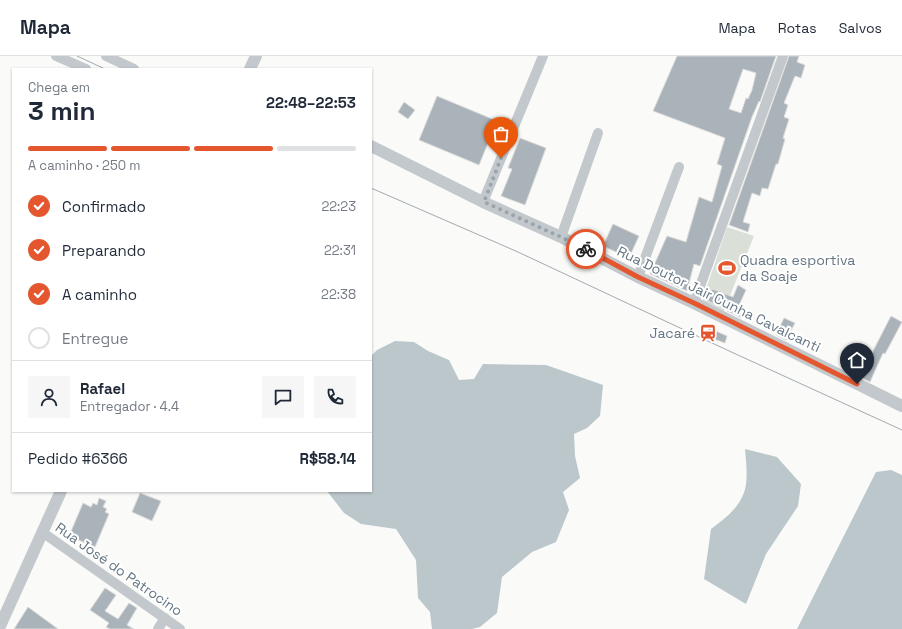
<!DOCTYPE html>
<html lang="pt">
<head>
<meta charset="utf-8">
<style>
  :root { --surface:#fff; --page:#f6f6f7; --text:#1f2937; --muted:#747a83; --line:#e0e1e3; --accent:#e4572e }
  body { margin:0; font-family:"Space Grotesk",sans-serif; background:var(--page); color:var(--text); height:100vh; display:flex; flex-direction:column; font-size:15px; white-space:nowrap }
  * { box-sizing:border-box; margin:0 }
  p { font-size:13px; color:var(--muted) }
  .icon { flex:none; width:22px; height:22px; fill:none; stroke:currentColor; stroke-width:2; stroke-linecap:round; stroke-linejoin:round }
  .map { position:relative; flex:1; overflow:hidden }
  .panel { position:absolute; left:12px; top:12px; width:360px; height:424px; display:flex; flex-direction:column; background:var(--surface); border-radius:0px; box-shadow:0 1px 3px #0004 }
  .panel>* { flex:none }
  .pin { position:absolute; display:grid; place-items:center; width:34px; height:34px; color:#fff; margin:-41px -17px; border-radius:50% 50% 50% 0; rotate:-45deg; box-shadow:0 0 4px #0007 }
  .pin .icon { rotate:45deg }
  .courier { position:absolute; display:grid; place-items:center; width:40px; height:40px; margin:-20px; border:3px solid #e4572e; border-radius:50%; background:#fff; color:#222; box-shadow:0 1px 5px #0007 }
  .summary em { font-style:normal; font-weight:600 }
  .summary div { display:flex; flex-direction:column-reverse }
  .summary { display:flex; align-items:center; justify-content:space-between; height:68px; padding:0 16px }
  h1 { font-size:26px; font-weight:600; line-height:30px }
  .bar { display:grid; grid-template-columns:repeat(4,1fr); gap:6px 4px; align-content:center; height:48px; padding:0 16px }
  .bar i { height:5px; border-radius:3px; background:var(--line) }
  .bar .selected { background:var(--accent) }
  .bar p { grid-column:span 4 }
  .line { display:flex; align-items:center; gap:10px; padding:0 16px; border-top:1px solid var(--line) }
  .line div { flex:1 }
  .round { display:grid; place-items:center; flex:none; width:42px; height:42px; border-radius:0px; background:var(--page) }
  ol { padding:0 16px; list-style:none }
  li { display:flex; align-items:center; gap:12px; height:44px }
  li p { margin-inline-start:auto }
  li .icon { padding:4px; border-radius:50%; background:var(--accent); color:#fff; stroke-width:4 }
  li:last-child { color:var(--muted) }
  li i { width:22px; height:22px; border:2px solid var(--line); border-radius:50% }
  header { display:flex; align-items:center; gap:24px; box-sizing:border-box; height:56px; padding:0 20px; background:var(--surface); border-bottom:1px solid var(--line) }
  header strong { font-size:19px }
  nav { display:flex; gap:22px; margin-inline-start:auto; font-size:14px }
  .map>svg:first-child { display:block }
  .green { fill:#dadfd7 }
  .water { fill:#bbc7cb }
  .building { fill:#aab3b9; stroke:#dcdcda; fill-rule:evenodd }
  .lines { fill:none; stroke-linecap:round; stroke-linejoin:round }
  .minor { stroke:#c3c8cc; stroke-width:10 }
  .tertiary { stroke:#c3c8cc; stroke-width:12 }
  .tram { stroke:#a2aab0; stroke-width:1 }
  .done { stroke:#99a4ac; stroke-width:4; stroke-dasharray:0 7.2 }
  .route { stroke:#e4572e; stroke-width:5 }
  .labels { text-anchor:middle; stroke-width:4; stroke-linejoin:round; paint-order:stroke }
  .poi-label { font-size:14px; fill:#657683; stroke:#fff; text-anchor:start }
  .street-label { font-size:14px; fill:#657683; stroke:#fff }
</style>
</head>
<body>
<header>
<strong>Mapa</strong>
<nav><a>Mapa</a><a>Rotas</a><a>Salvos</a></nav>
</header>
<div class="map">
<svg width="902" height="573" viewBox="0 0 902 573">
  <rect width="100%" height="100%" fill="#fafaf8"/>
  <path class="green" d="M727 171 754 180 723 257 702 245Z"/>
  <path class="water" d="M395 285 414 286 428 295 449 304 459 324 474 323 483 308 546 309 603 329 600 360 587 372 574 378 575 400 580 422 563 436 569 454 556 486 532 496 502 521 497 557 480 571 472 573H432L430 556 418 542 416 504 396 473 361 468 344 457 327 435H371V300L377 294Z
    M745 393 777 401 801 428 798 450 766 498 746 548 704 523 711 473C723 464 737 454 743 439 749 427 746 406 745 393Z
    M891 414 902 419V573H797L876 416Z"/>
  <path class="building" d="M677 0H776L760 46 759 45 752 61 700 210 694 208 687 235 650 218 667 180 686 186 699 141 712 146 722 110 717 108 725 82 653 55ZM743 13 756 17 752 34 748 43 746 42 741 57 729 53Z
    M789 0H799L797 6 805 9 801 22 795 20 784 47 788 49 784 61 789 63 783 82 785 83 778 108H776L768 133 762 132 760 140 752 137 743 166 750 168 748 176 729 169Z
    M437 40 497 65 479 109 419 84Z
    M404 46 415 54 408 63 398 56Z
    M520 82 546 92 525 149 501 140 512 113 508 112Z
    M613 168 639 180 629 202 603 190Z
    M738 229 746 234 736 256 743 260 742 262 727 255 728 253 708 245 712 233 733 241Z
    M891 260 902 266 885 298 883 297 870 326 862 322 874 293Z
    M784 262 795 267 786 284 776 279Z
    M709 272 727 280 725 287 706 280Z
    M140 437 161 445 152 465 132 456Z
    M99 442 106 445 103 451 107 453 105 456 109 458 95 491 69 480 83 447 91 451 93 447 97 449Z
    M105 532 116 539 105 555 118 563 129 547 137 552 127 569 134 573H110L106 571 109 567 90 554Z
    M28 551 58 573H14Z"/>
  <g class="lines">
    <path class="minor" d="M56 0 86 13
      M106 0 134 13
      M483 146 543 0
      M561 181 598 77
      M638 221 679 111
      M694 247 783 0
      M42 476 180 573
      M158 573 165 562"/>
    <path class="tertiary" d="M250 13 256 0
      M371 90 483 146 561 181 638 221 694 247 902 350
      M0 570 61 435"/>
    <path class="tram" d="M77 0 105 13
      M371 132 518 196 727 294 902 374"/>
  </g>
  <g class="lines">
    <path class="done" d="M501 102 484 146 561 181 586 193"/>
    <path class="route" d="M586 193 638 221 694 247 857 328"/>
  </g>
  <defs>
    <g id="stadium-bare" transform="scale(1.38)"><path d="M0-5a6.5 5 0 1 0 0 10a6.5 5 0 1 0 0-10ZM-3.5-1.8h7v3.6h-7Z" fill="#e4572e" stroke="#fff" stroke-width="2.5" paint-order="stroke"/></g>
    <g id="station-bare" transform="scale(1.38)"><path d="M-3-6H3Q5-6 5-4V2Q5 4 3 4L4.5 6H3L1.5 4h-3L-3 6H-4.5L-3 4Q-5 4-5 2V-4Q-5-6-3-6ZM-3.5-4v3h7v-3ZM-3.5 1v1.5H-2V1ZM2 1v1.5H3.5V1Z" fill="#e4572e" stroke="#fff" stroke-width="2.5" paint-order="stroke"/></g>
  </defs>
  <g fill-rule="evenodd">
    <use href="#stadium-bare" x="727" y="212"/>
    <use href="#station-bare" x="708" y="277"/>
  </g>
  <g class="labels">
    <g class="poi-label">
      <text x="740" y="209">Quadra esportiva<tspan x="740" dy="16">da Soaje</tspan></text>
      <text x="695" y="282" text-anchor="end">Jacaré</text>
    </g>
    <g class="street-label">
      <text transform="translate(719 243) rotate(26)" y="5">Rua Doutor Jair Cunha Cavalcanti</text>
      <text transform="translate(119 513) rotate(35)" y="5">Rua José do Patrocino</text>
    </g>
  </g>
</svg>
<div class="pin" style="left:501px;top:102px;background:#ea580c"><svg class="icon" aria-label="bag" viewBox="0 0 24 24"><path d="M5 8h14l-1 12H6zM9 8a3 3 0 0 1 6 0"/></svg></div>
<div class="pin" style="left:857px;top:328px;background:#1f2937"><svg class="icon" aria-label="home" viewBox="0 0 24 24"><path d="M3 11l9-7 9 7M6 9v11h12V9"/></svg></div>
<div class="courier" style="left:586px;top:193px"><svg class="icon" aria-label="bike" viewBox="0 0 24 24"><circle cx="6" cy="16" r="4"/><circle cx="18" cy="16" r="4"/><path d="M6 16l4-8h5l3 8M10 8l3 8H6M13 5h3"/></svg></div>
<section class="panel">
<div class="summary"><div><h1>3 min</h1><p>Chega em</p></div><em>22:48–22:53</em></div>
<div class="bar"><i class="selected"></i><i class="selected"></i><i class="selected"></i><i></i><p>A caminho · 250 m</p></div>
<ol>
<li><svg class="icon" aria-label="check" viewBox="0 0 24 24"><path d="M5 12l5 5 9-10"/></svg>Confirmado<p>22:23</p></li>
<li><svg class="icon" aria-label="check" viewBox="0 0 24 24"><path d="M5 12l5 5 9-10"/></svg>Preparando<p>22:31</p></li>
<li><svg class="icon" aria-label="check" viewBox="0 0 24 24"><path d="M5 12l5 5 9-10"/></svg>A caminho<p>22:38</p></li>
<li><i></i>Entregue</li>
</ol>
<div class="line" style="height:72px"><a class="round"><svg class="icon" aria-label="person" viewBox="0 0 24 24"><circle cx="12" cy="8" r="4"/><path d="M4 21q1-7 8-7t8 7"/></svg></a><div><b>Rafael</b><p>Entregador · 4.4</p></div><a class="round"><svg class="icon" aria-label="chat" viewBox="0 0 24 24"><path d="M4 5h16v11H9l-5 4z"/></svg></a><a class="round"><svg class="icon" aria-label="phone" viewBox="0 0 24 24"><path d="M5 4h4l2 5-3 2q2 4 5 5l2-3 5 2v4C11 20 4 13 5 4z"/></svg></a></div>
<div class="line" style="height:52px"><div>Pedido #6366</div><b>R$58.14</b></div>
</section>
</div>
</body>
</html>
